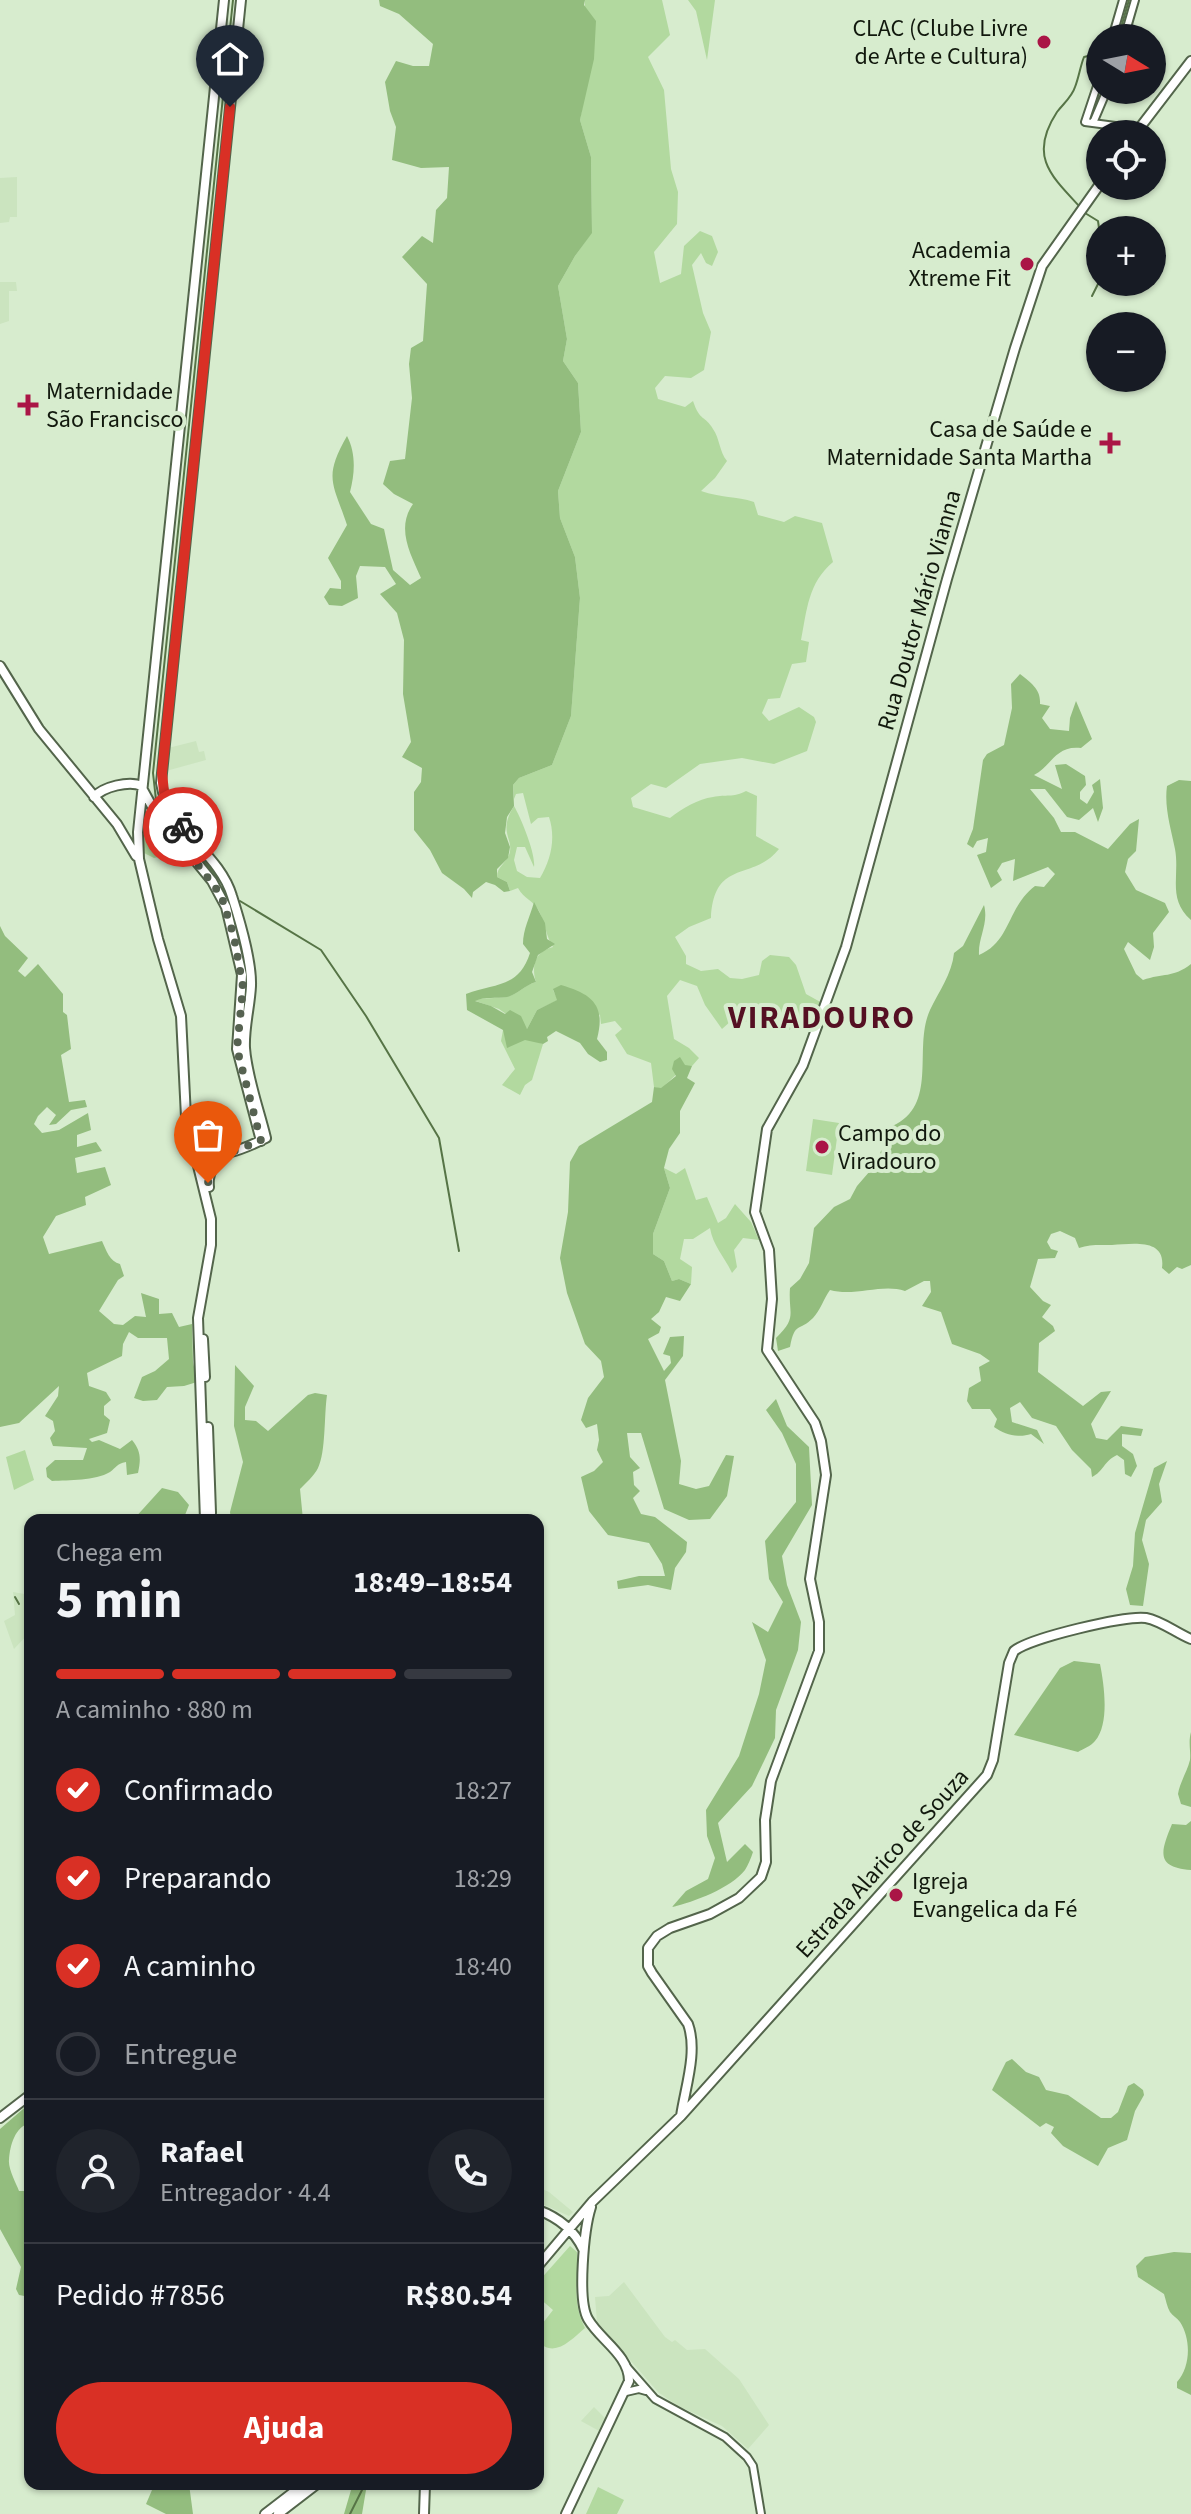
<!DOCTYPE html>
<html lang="pt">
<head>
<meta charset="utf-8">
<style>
  :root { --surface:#171b24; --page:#20242c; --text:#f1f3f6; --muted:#9ea1a6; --line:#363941; --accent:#d93025 }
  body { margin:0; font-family:"Source Sans 3",sans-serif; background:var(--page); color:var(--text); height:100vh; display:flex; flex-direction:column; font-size:30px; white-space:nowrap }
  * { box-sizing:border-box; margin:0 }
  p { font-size:26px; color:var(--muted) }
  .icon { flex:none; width:44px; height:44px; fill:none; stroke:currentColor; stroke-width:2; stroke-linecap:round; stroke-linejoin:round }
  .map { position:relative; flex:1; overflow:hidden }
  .details { position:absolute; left:24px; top:1514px; width:520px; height:976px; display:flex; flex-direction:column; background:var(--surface); border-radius:16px; box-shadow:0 2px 6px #0004 }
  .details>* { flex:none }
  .needle { width:52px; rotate:100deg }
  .controls { position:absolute; left:1086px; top:24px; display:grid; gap:16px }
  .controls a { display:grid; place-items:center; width:80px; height:80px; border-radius:50%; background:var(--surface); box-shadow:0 2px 6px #0004; font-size:40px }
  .pin { position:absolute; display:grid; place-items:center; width:68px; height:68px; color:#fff; margin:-82px -34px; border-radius:50% 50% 50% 0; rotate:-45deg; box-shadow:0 0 8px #0007 }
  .pin .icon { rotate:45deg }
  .courier { position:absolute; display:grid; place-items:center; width:80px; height:80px; margin:-40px; border:6px solid #d93025; border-radius:50%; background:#fff; color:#222; box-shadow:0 2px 10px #0007 }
  .overview em { font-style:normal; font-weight:700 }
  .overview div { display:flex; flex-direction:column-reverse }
  .overview { display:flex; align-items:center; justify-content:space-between; height:136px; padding:0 32px }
  h1 { font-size:52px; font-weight:700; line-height:60px }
  .bar { display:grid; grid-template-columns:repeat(4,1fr); gap:12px 8px; align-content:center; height:96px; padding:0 32px }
  .bar i { height:10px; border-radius:6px; background:var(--line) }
  .bar .on { background:var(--accent) }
  .bar p { grid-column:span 4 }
  .line { display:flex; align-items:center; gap:20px; padding:0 32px; border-top:2px solid var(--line) }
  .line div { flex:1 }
  .round { display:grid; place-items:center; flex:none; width:84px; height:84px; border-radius:42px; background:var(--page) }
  ol { padding:0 32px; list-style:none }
  li { display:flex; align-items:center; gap:24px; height:88px }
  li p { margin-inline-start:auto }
  li .icon { padding:8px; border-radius:50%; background:var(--accent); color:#fff; stroke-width:4 }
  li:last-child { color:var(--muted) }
  li i { width:44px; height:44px; border:4px solid var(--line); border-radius:50% }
  .primary-button { display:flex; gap:16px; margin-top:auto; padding:16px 32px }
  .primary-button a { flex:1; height:92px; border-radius:48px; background:var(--accent); color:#fff; font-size:32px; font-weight:700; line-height:92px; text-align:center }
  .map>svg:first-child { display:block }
  .built { fill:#cbe4bf }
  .green { fill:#b2d99f }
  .forest { fill:#93bd7e }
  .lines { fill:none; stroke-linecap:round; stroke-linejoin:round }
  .stream { stroke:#567446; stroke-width:2 }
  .minor-casing { stroke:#53654b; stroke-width:10 }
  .major-casing { stroke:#53654b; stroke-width:12 }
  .minor { stroke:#fff; stroke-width:6 }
  .major { stroke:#fff; stroke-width:8 }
  .done { stroke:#566251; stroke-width:8; stroke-dasharray:0 14.4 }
  .route { stroke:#d93025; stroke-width:10 }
  .poi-dot { fill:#aa1546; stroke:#d7ecce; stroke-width:3 }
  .labels { text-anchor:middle; stroke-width:8; stroke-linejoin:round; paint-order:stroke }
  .poi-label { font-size:24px; fill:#11180d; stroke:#d7ecce; text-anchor:end }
  .street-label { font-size:24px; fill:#11180d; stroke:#d7ecce }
  .district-label { font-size:32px; font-weight:bold; letter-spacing:2px; fill:#551023; stroke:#d7ecce }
</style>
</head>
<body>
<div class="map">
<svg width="1191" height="2514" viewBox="0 0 1191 2514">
  <rect width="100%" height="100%" fill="#d7ecce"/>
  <path class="built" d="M17 177V217H10L9 222 0 223V178Z
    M0 282H16L17 291H9V321L0 324Z
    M196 741 199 752 204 751 206 760 166 771 168 748Z
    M13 1592 30 1595V1632L14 1649 4 1621 15 1615Z
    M538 2187 549 2192 573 2212 569 2216 538 2202Z
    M624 2282 665 2337 672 2342 675 2340 687 2350 705 2349 739 2379 769 2425 748 2449 722 2426 678 2406 658 2392 597 2322 595 2297 609 2296Z
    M594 2407 607 2420 601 2432 581 2421Z"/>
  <path class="green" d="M585 0H662L670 35 648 57 664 90 671 169 678 192 677 224 654 252 660 283 681 274 684 246 700 231 712 236 718 252 712 266 706 263 701 253 692 265 703 313 711 332 704 370 691 378 665 376 655 388 658 399 685 407 693 401C700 422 705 415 713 429 720 439 719 451 727 461L715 478 701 491C721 498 736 496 754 502L758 515 784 522 795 516 822 523 833 562C808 583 807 610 801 640L809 642 806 662 792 664 780 698 768 699 762 713 769 721 799 707 814 717 816 722 807 751 774 764 742 758 700 764 666 788 651 784 631 798 633 807 670 818C683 808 698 799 713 797 727 794 732 798 746 791L757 796 756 836 779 849C753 882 714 858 711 918L689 927 675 937 686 956V964L701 971 718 969 730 978 742 979 759 975 762 961 770 955 789 957 796 965 806 994 824 1004 818 1021 803 1022 789 1030 771 1026 762 1030 747 1022 731 1021 722 1029 705 1005 697 986 680 980 667 996 674 1039 689 1048 699 1058 692 1066H685L661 1089 654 1087 651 1063 627 1054 615 1035 622 1029 615 1021 601 1024 600 1015 553 990 558 1000 537 1010 527 1029 499 1009 473 1000C485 997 495 999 506 997 517 995 525 985 536 982 531 966 535 951 553 947 546 936 545 923 539 911 533 900 524 899 518 888L510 891 507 882 497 877C497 867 505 864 509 855 515 839 497 833 514 806 521 818 536 854 534 867L525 847H517L514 860 517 871 527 877 540 878C551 860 556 838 549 817L538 818 531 824 523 793 516 794 514 799 513 785 519 778 552 765 571 716 580 598 575 557 560 518 558 491 581 432 578 383 563 361 567 339 558 286 575 256 592 232 591 157 580 120 585 92Z
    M688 0H715L707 60 696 11Z
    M144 812H151L178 845 175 853 154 858 142 852 140 840Z
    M503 1030 543 1044 532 1080 525 1085 520 1095 502 1085 515 1069 501 1041Z
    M813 1119 839 1123 832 1175 806 1171Z
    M664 1168 676 1174 685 1168 696 1200 707 1197 718 1223 726 1218 735 1204 751 1222 759 1240 743 1238 734 1250 737 1267 732 1273C724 1256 713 1246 710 1228L693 1239H684L680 1259 692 1267 691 1284 679 1279 672 1281 664 1261 653 1254V1234L670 1188Z
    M25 1450 34 1480 14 1490 6 1457Z
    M570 2246 577 2252C579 2282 571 2300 585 2328 571 2340 554 2359 538 2341L539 2328 553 2310 538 2297V2282Z
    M598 2487 624 2500 617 2514H586Z"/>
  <path class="forest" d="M379 0H585L584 5 596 21 594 59 580 120 591 157 592 233 575 256 558 286 567 339 563 361 578 383 581 432 558 491 560 518 575 557 580 598 571 716 552 765 519 778 513 785 514 806 507 817 505 833 510 847 508 858 497 869V877L507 882 510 891 504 892 495 885 486 882 473 892 472 898 464 889 442 873 430 850 414 830V792L421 782 422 768 402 757 411 742 403 694 404 640 397 613 380 594 396 584 385 567 360 566 356 576 358 598 342 606 329 605 324 597 330 588 341 589V581L328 558 347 525C333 483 323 478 347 436 356 453 355 473 350 492L371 524 384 529 393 570 410 585 421 578C410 553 396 528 413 504L394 494 383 484 390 461 405 459 412 398 409 364 411 348 423 341 427 284 402 257 422 236 433 243 436 210 447 198 449 167 421 168 392 160 396 127 390 111 385 82 396 61 413 66H429L433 44 399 14 380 6Z
    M1020 674C1031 683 1041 689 1040 704L1050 706 1042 718 1050 729 1069 731 1070 718 1076 701 1092 739 1081 748C1055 745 1052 766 1034 775L1062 789 1055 765 1066 764 1085 776 1086 785 1080 792V799L1087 804 1094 792 1092 785 1100 779 1103 808 1098 822 1093 808 1079 820 1067 817 1045 789H1030L1054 818 1061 832H1075L1108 849 1130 824 1139 819 1136 851 1128 859 1125 872 1136 890 1165 903 1169 912 1153 933 1154 947 1150 960 1128 942 1124 949 1136 974 1143 980C1163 973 1173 978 1191 964V1265L1182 1269 1177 1267 1169 1274 1162 1268C1166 1238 1133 1244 1112 1245 1101 1245 1090 1244 1079 1248L1075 1238 1060 1231 1051 1234 1047 1242 1051 1249 1058 1251 1055 1258 1038 1259 1030 1287 1043 1301 1051 1305 1042 1317 1053 1326 1055 1331 1039 1343 1038 1372 1083 1406 1101 1392 1111 1391 1091 1424 1096 1438 1107 1440 1121 1426 1143 1429 1141 1436 1122 1434V1446L1133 1454 1137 1466 1131 1477 1125 1474 1124 1460 1117 1455C1104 1461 1103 1472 1092 1477L1091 1469 1072 1450 1056 1426 1032 1418 1020 1402 1010 1408 1012 1422 1037 1430 1044 1444 1031 1434C1019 1438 1005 1435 994 1427L997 1419 990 1409H972L967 1401 969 1388 981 1381 979 1367 990 1361 980 1354 952 1344 941 1312 922 1306 931 1292 930 1281H924L905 1291C882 1283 855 1297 830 1290 824 1298 820 1311 813 1318 799 1332 795 1321 790 1347L778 1351 776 1338C798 1317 788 1314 790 1288L800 1279 809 1263 814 1228 834 1207 850 1199 857 1186 876 1164 881 1151 894 1140 884 1139 888 1128C941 1108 912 1049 930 1010 939 991 952 974 954 953L963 946 984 905C989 924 978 937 979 955 1011 942 1007 907 1035 886L1044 887 1055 874 1048 867 1013 881 1015 859 1002 863 997 871 1002 880 991 888 977 855 986 852 988 838 977 841 973 848 967 844 973 829 983 760 987 754 1004 745 1012 708 1011 684Z
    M1179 780 1191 781V920C1167 899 1180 876 1175 849 1171 829 1164 807 1167 786Z
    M534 902 545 923 547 939 555 944 538 955 532 972 536 982C525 985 517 995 507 997 496 999 485 996 475 1001L491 1006 505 1014 510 1010 521 1016 527 1029 537 1010 557 1000 553 989 561 985C592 994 606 1005 597 1039L607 1052V1060L600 1062 588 1054 580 1043 556 1031 547 1037 548 1041 543 1044 525 1040 507 1048 503 1030 467 1010 466 994C495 983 519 988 530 953L523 944C523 929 530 917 534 902Z
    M0 926 5 936 28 958 18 971 25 977 38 964 63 994V1012L67 1015 71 1049 61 1055 69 1102 85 1100 87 1107 71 1110 56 1124 49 1125 56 1115 47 1107 38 1116 34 1124 42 1133 59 1130 88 1113 91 1130 77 1135V1147L96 1142 102 1151 75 1158 77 1173 105 1167 111 1185 85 1197 86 1205 56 1216 43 1237 49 1254 102 1241C106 1250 110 1262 120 1264L124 1276 118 1280 99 1311 114 1324 123 1325 135 1316 146 1317 141 1293 159 1299V1314L172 1313 179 1327 192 1324 193 1362 197 1382 184 1386 167 1387 157 1400 143 1401 134 1398 142 1377 155 1371 169 1359 167 1338H138L129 1332 123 1344 122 1356 87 1373 89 1386 106 1392 111 1400 104 1406V1415L110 1420 107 1433 89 1439 92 1442 99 1440 120 1449 132 1440C141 1451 141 1459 138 1473L127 1475 126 1462C116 1464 117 1467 110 1472 95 1481 69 1480 52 1481L47 1477 46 1468 55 1460H83L87 1448 53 1446 50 1438 55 1431 53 1421 45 1416 58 1396 59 1386 19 1423 0 1427Z
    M680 1057 685 1065 692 1066 687 1078 695 1083 680 1111V1133L669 1149 664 1168 670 1188 653 1234V1254L664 1261 672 1281 679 1279 691 1284 680 1301 666 1297 659 1312 651 1319 661 1327 659 1333 648 1339 664 1371 671 1363 670 1356 663 1354 670 1337 684 1336 683 1356 665 1380 681 1461 679 1484 696 1489 709 1486 726 1455 734 1456 727 1496 710 1519 689 1520 664 1509 641 1433H627L630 1457 640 1468 633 1472 634 1485 640 1491 633 1498 641 1514 655 1517 687 1542 686 1552 675 1568 671 1590 648 1585 618 1589 617 1581 639 1576H665L662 1564 649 1543 608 1535 589 1511 581 1477 594 1471 603 1462 597 1450 599 1440 597 1424 586 1428 581 1420 588 1398 604 1377 601 1361 585 1344 567 1293 560 1258 568 1212 570 1162 579 1146 652 1102 654 1087 661 1088 676 1076 672 1069 674 1061Z
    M235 1365 254 1386 245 1407V1420L256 1421 268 1431 308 1395 315 1393 327 1395C324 1415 326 1452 318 1468 314 1476 306 1483 300 1489L303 1520H231L230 1512 243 1462 234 1426Z
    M776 1399 787 1426 809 1447 812 1505 782 1556 787 1585 801 1622 798 1650 776 1710 775 1738 752 1786 718 1823 727 1862 745 1844 753 1852C751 1858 748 1865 745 1870 731 1888 694 1902 672 1907L686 1891 708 1879 715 1858 707 1836 706 1810 739 1756 759 1694 766 1660 752 1622 768 1632 783 1602 769 1579 765 1541 796 1502V1464L782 1433 766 1410Z
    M1167 1461 1159 1484 1162 1502 1146 1520 1142 1540 1149 1564 1143 1606 1130 1605 1126 1589 1133 1566 1135 1533 1154 1468Z
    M162 1488 178 1492 189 1505 183 1520H133Z
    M1074 1661 1100 1664C1104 1684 1110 1724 1095 1741 1091 1746 1083 1749 1078 1752L1014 1735 1060 1668Z
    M1191 1732V1807L1181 1804 1178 1794C1180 1782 1187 1772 1190 1760 1191 1750 1188 1743 1191 1732Z
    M1191 1821V1870C1156 1867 1160 1853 1172 1824L1186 1825Z
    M1012 2059 1026 2072 1039 2077 1046 2090 1068 2095 1101 2118H1111L1118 2112 1128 2086 1134 2083 1143 2090 1144 2095 1135 2111 1127 2140 1108 2148 1098 2166 1063 2146 1051 2133 1054 2127 1046 2123 1040 2127 992 2090 1006 2062Z
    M30 2103V2123C15 2127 10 2145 9 2160 8 2169 16 2183 19 2191H24L30 2201V2297L19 2295 16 2289 21 2267 0 2229V2129Z
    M1174 2252 1191 2253V2395L1177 2388V2382C1191 2366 1191 2339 1180 2322 1177 2318 1173 2316 1170 2312 1167 2307 1166 2300 1164 2294L1138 2277 1136 2266 1145 2257Z
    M148 2484H189L193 2514H166L146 2504 152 2490Z
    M357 2484H367L362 2514H344L351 2490Z"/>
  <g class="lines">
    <path class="stream" d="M1118 38 1129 0
      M1081 208C1051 176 1028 156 1057 112 1063 104 1072 97 1075 87 1079 77 1080 67 1084 57L1100 53
      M1085 213 1098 221 1099 228 1098 284 1092 296
      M185 841 156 800 153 773 233 0
      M198 855 221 881
      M240 901 321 950 366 1016 439 1138 459 1251
      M244 1011 246 977
      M15 1597 19 1604
      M350 2514 364 2486"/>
    <g class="minor-casing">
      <path id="minor" d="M1112 38 1123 0
        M1124 38 1135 0
        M1100 77 1085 122 1138 129
        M1093 123 1107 90
        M627 2367 655 2399 725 2437 747 2457 753 2466 761 2514
        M626 2392 639 2389 646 2391"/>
    </g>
    <g class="major-casing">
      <path id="major" d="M1135 134 1191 61
        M0 666 39 729 117 824 136 856
        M143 790 154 810 212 881 226 907 242 975 237 1049 261 1141
        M94 797C103 787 129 780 142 786
        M195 1145C212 1164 246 1148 266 1138 259 1109 247 1077 245 1048 244 1027 250 1007 251 986 252 960 240 921 232 896 219 852 168 830 161 783L241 0
        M209 1187C207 1171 216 1162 228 1152
        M203 1339 205 1377
        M208 1427 211 1513
        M205 1520 198 1318 211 1245V1219L186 1117 181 1016 158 939 139 859 138 832 224 0
        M681 2116C685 2088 698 2052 688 2024L652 1973 648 1966V1948L657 1936 670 1928 710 1914 739 1898 761 1877 766 1862 765 1820 771 1781 819 1651V1622L810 1579 826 1475 821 1441 815 1423 767 1350 772 1299 769 1250 755 1212 767 1129 803 1065 846 947 947 579 1015 348 1042 266 1100 184
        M0 2118 30 2095
        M538 2210C557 2217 574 2230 583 2249
        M538 2266 592 2202 681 2116 987 1775 993 1760 1009 1663 1014 1651C1030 1638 1126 1615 1146 1618 1162 1621 1176 1633 1191 1639
        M265 2514 304 2484
        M278 2514 317 2484
        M424 2514 425 2484
        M566 2514 629 2381C629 2355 600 2340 588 2319 577 2300 584 2229 591 2207"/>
    </g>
    <use href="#minor" class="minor"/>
    <use href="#major" class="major"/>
  </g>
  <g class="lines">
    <path class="done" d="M183 827 188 837 189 853 221 895 234 937 243 987 237 1049 261 1141C237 1150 213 1154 208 1183"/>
    <path class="route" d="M183 827 165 801 162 773 230 107"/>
  </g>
  <g class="poi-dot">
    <circle cx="1044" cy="42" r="8"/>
    <circle cx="1027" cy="264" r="8"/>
    <path d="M24 393h8v8h8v8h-8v8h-8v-8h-8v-8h8z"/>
    <path d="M1106 431h8v8h8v8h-8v8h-8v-8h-8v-8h8z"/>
    <circle cx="822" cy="1147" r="8"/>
    <circle cx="896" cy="1895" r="8"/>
  </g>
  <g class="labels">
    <g class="poi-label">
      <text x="1028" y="36">CLAC (Clube Livre<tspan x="1028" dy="28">de Arte e Cultura)</tspan></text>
      <text x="1011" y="258">Academia<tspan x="1011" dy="28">Xtreme Fit</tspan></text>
      <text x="46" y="399" text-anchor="start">Maternidade<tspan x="46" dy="28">São Francisco</tspan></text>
      <text x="1092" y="437">Casa de Saúde e<tspan x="1092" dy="28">Maternidade Santa Martha</tspan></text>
      <text x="838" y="1141" text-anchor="start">Campo do<tspan x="838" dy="28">Viradouro</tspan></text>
      <text x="912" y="1889" text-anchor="start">Igreja<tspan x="912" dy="28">Evangelica da Fé</tspan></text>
    </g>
    <g class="street-label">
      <text transform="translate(919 610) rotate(-74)" y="8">Rua Doutor Mário Vianna</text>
      <text transform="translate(882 1863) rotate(-48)" y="8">Estrada Alarico de Souza</text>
    </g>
    <g class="district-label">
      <text x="822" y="1028">VIRADOURO</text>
    </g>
  </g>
</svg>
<div class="controls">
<a><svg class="needle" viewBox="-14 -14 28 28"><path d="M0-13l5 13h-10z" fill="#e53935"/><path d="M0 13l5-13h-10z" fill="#9ea1a6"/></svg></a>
<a><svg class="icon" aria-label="locate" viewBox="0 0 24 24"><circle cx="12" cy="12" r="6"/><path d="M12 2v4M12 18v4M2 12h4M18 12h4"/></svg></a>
<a>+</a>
<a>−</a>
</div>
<div class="pin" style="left:208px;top:1183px;background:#ea580c"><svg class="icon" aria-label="bag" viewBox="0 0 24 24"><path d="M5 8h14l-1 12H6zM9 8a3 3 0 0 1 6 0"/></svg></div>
<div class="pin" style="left:230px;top:107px;background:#1f2937"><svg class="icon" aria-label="home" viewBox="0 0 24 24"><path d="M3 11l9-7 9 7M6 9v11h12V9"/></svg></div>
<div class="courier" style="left:183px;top:827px"><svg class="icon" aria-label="bike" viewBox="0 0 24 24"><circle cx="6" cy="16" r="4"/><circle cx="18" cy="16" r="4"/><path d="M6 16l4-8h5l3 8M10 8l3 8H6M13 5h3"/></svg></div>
<section class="details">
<div class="overview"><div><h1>5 min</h1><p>Chega em</p></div><em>18:49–18:54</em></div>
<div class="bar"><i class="on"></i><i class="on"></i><i class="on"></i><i></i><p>A caminho · 880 m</p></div>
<ol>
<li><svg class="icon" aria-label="check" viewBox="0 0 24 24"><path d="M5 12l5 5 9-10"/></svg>Confirmado<p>18:27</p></li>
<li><svg class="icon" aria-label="check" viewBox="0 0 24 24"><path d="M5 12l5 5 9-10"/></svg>Preparando<p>18:29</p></li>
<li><svg class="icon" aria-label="check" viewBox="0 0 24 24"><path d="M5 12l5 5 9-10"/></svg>A caminho<p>18:40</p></li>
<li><i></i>Entregue</li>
</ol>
<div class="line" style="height:144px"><a class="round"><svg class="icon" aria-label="person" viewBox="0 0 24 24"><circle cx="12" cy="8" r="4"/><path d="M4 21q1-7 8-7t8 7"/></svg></a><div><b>Rafael</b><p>Entregador · 4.4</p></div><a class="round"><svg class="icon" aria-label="phone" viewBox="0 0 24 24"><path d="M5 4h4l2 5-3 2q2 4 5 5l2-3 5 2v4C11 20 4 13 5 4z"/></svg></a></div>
<div class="line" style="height:104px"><div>Pedido #7856</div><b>R$80.54</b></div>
<div class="primary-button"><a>Ajuda</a></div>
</section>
</div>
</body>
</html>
